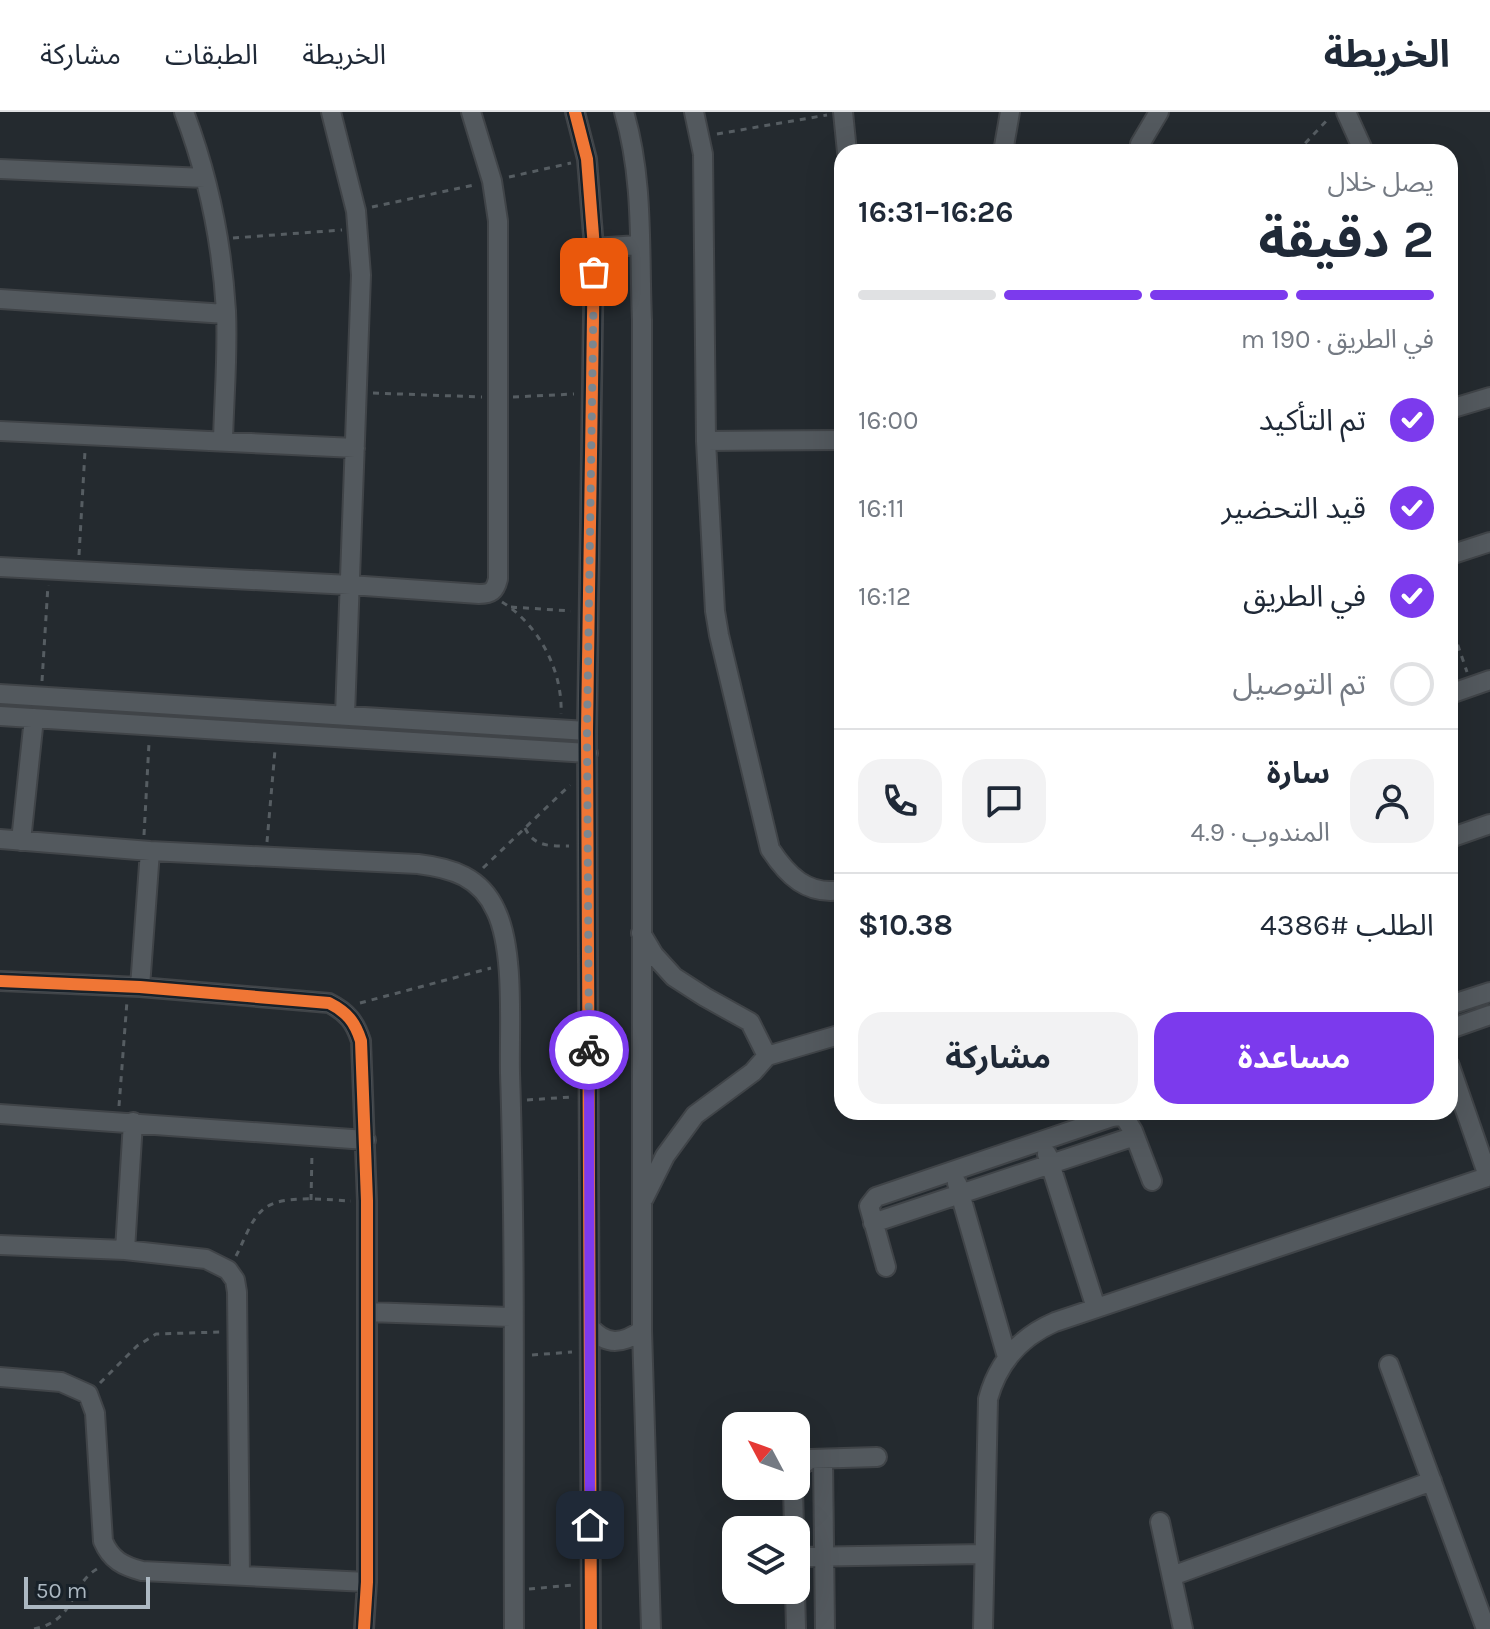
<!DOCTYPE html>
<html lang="ar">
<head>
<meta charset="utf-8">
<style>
  :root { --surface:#fff; --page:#f2f2f3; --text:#1f2937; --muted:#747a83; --line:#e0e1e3; --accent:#7c3aed }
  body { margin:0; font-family:Karla,"Noto Sans Arabic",sans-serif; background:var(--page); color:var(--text); direction:rtl; height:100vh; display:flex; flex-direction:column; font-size:30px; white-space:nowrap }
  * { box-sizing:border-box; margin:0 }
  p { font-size:26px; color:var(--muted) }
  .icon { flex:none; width:44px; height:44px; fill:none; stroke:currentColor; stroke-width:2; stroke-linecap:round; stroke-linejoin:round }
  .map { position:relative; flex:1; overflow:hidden; direction:ltr }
  .sheet { position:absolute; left:834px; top:32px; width:624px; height:976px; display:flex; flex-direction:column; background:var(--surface); border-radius:24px; box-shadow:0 8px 32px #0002; direction:rtl }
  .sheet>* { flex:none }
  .needle { width:52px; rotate:311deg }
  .tools { position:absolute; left:722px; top:1300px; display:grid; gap:16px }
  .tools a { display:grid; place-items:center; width:88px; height:88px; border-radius:16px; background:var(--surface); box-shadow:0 8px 32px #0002; font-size:40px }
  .scale { position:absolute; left:24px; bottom:20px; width:126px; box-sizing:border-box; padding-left:8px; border:4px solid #acb8c2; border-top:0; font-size:22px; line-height:28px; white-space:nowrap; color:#acb8c2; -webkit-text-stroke:6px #182129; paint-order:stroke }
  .pin { position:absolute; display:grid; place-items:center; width:68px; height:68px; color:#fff; margin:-34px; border-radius:16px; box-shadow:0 4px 12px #0006 }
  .courier { position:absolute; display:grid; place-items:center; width:80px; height:80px; margin:-40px; border:6px solid #7c3aed; border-radius:50%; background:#fff; color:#222; box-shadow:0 2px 10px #0007 }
  .overview em { font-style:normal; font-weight:700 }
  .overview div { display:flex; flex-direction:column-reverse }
  .overview { display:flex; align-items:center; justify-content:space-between; height:136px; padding:0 24px }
  h1 { font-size:52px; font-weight:700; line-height:60px }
  .bar { display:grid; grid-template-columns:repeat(4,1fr); gap:12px 8px; align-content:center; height:96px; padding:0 24px }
  .bar i { height:10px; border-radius:6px; background:var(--line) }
  .bar .current { background:var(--accent) }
  .bar p { grid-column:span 4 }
  .line { display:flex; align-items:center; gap:20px; padding:0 24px; border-top:2px solid var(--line) }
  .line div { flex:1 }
  .round { display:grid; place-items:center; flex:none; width:84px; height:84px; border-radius:24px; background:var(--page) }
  ol { padding:0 24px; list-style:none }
  li { display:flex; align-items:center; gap:24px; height:88px }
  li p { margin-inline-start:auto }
  li .icon { padding:8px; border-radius:50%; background:var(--accent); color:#fff; stroke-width:4 }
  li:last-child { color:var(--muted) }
  li i { width:44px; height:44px; border:4px solid var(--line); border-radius:50% }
  .primary-button { display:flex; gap:16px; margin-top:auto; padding:16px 24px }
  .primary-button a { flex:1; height:92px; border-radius:24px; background:var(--accent); color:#fff; font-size:32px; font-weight:700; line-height:92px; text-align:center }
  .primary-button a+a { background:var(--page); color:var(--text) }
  header { display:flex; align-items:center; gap:48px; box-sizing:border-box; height:112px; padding:0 40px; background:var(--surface); border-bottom:2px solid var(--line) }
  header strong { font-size:38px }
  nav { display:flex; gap:44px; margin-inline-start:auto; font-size:28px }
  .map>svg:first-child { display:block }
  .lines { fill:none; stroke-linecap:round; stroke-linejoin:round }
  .minor-casing { stroke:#404448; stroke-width:22 }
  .path { stroke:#565d62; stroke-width:3; stroke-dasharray:6 6; stroke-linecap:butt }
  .minor { stroke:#53595e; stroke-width:18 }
  .cycleway-casing { stroke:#182129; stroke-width:17 }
  .cycleway { stroke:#f07635; stroke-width:12 }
  .done { stroke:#7c868f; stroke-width:8; stroke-dasharray:0 14.4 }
  .route { stroke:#7c3aed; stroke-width:10 }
</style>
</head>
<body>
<header>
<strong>الخريطة</strong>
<nav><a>الخريطة</a><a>الطبقات</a><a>مشاركة</a></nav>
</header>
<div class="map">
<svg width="1490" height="1517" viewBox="0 0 1490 1517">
  <rect width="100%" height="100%" fill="#242a2f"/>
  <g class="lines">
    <g class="minor-casing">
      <path id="minor" d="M184 0C208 63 222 132 226 199 228 242 224 286 223 329
        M331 0 356 99 361 163 345 603
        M575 0 587 47 594 136 587 619 591 1517
        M624 0C644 68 639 138 642 208V1218L651 1517
        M694 0 703 42 706 329 715 499 719 523 770 737C787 763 807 784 842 778
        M843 0 847 40
        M1346 0 1364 40
        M1140 32 1159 0
        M1003 40 1010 0
        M0 57 205 66
        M594 136 638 133
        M0 187 226 202
        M1450 297 1490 285
        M0 319 355 336
        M706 329 842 328
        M1450 443 1490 430
        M0 455 350 473 479 482C491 482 495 479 498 467V109L492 69 471 0
        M0 582 587 619
        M1450 582 1490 568
        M0 604 588 641
        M1450 726 1490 712
        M0 727 150 739 418 752C452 756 481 765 496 799 515 839 509 915 510 961 516 1146 513 1332 514 1517
        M21 729 34 606
        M641 821 654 843 674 865 705 885 750 910 767 944
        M0 869 140 875 329 891C347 900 355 910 361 929L367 1089V1470L364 1517
        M140 875 150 739
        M1450 893 1490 880
        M1450 917 1490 903
        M1450 954 1488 1064
        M0 1002 366 1028
        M1047 1042 1096 1196
        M957 1071 1007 1245
        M644 1086 665 1044 695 1003 753 960 767 944 842 922
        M873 1111 1135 1024
        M0 1133 125 1138 206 1147 228 1158 235 1168 237 1180 240 1463
        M125 1138 133 1010
        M886 1155 869 1094 876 1085 1112 1005 1119 1004 1125 1006 1133 1019 1152 1069
        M368 1200 512 1205
        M590 1215C606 1234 623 1232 642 1218
        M1389 1253 1486 1517
        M0 1265 61 1270 88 1282 95 1301 103 1429C111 1448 123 1454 142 1459L367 1470
        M823 1347 825 1517
        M796 1358 810 1347 877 1345
        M793 1374 794 1418
        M1160 1410 1183 1517
        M796 1445 984 1442
        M1172 1464 1432 1369
        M795 1478 796 1517
        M983 1517 988 1287C998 1250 1020 1225 1055 1210L1490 1064"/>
    </g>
    <path class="path" d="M717 22 827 3
      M1297 40 1330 5
      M509 65 571 51
      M372 95 474 73
      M233 126 342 118
      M373 281 482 285
      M513 285 574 282
      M79 443 85 339
      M502 490C539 513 563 559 561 602
      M511 495 571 499
      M1450 510 1467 560
      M42 569 48 473
      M525 716C534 735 550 734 569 734
      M144 723 149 631
      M267 730 275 638
      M483 756 570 673
      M360 891 491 856
      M527 988 571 985
      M119 994 127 889
      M311 1088 312 1040
      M236 1144C244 1129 251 1106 265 1096 283 1082 329 1088 351 1089
      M532 1243 572 1240
      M100 1271 137 1234 156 1222 221 1220
      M529 1477 573 1473
      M34 1517C79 1508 69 1469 101 1455"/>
    <use href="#minor" class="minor"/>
    <g class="cycleway-casing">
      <path id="cycleway" d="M575 0 587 47 594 136 587 619 591 1517
        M0 869 140 875 329 891C347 900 355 910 361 929L367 1089V1470L364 1517"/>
    </g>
    <use href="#cycleway" class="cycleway"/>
  </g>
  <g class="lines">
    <path class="done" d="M589 938 587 619 594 160"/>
    <path class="route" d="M589 938 590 1413"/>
  </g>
</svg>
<div class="tools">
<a><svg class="needle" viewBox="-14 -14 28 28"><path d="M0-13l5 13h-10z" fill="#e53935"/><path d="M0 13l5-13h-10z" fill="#747a83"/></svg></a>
<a><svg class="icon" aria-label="layers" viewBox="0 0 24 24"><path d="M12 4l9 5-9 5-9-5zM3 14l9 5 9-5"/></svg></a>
</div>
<div class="scale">50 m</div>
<div class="pin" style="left:594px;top:160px;background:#ea580c"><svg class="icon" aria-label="bag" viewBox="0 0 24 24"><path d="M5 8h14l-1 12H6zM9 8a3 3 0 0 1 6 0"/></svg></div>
<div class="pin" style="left:590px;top:1413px;background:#1f2937"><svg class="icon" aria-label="home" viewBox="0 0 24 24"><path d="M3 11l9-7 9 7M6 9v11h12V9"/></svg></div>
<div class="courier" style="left:589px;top:938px"><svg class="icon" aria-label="bike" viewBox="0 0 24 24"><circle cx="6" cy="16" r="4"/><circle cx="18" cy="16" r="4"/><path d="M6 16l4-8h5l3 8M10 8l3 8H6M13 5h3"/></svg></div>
<section class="sheet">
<div class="overview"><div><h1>2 دقيقة</h1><p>يصل خلال</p></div><em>16:26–16:31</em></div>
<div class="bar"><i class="current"></i><i class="current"></i><i class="current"></i><i></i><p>في الطريق · 190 m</p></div>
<ol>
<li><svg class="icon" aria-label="check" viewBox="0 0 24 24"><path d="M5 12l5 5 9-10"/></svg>تم التأكيد<p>16:00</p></li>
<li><svg class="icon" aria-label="check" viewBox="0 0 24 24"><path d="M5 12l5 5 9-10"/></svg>قيد التحضير<p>16:11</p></li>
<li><svg class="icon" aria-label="check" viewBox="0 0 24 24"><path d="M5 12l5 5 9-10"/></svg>في الطريق<p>16:12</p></li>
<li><i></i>تم التوصيل</li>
</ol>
<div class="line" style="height:144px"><a class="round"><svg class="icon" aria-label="person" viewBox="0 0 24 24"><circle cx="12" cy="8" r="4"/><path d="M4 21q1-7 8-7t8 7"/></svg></a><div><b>سارة</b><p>المندوب · 4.9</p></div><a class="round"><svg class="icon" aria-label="chat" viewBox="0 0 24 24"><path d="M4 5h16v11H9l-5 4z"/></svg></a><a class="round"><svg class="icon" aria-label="phone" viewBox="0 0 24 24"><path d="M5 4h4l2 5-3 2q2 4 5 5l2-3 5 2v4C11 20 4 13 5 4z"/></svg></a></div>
<div class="line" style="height:104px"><div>الطلب #4386</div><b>$10.38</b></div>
<div class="primary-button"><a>مساعدة</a><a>مشاركة</a></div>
</section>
</div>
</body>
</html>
